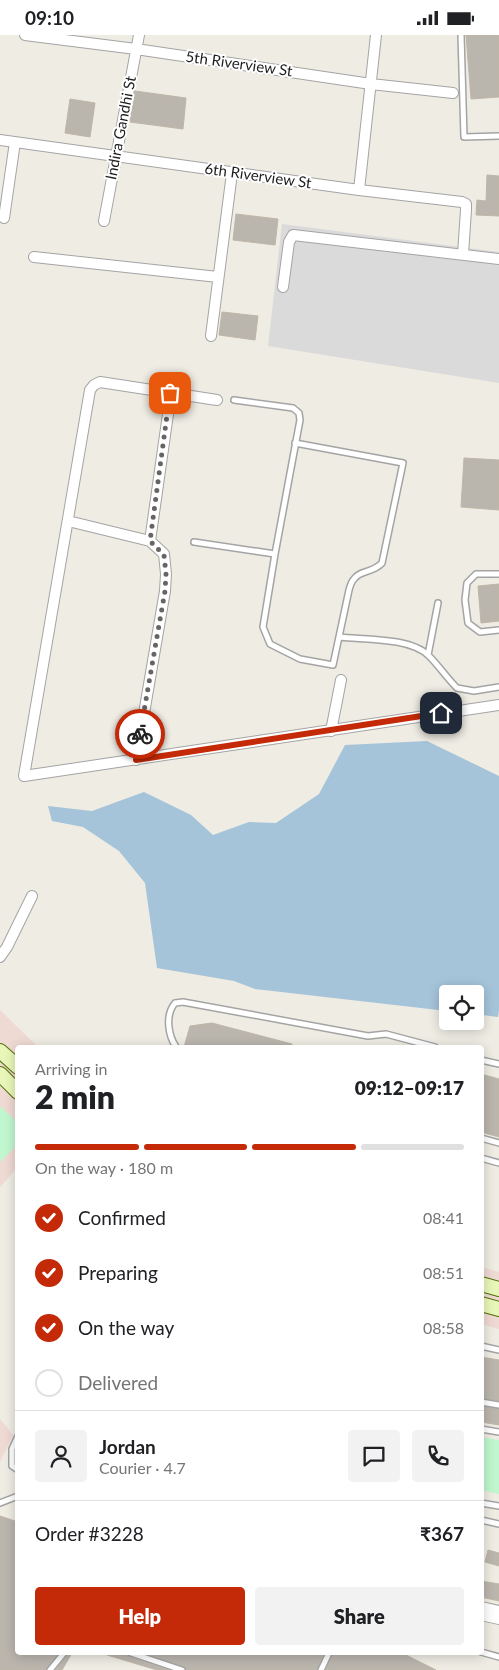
<!DOCTYPE html>
<html lang="en">
<head>
<meta charset="utf-8">
<style>
  :root { --surface:#fff; --page:#f2f2f2; --text:#202124; --muted:#757577; --line:#e0e0e0; --accent:#c42a07 }
  body { margin:0; font-family:Lato,sans-serif; background:var(--page); color:var(--text); height:100vh; display:flex; flex-direction:column; font-size:19px; white-space:nowrap }
  * { box-sizing:border-box; margin:0 }
  p { font-size:16px; color:var(--muted) }
  .icon { flex:none; width:28px; height:28px; fill:none; stroke:currentColor; stroke-width:2; stroke-linecap:round; stroke-linejoin:round }
  .map { position:relative; flex:1; overflow:hidden }
  .drawer { position:absolute; left:15px; top:1010px; width:469px; height:610px; display:flex; flex-direction:column; background:var(--surface); border-radius:5px; box-shadow:0 2px 12px #0003 }
  .drawer>* { flex:none }
  .fabs { position:absolute; left:439px; top:950px; display:grid; gap:10px }
  .fabs a { display:grid; place-items:center; width:45px; height:45px; border-radius:5px; background:var(--surface); box-shadow:0 2px 12px #0003; font-size:25px }
  .pin { position:absolute; display:grid; place-items:center; width:42px; height:42px; color:#fff; margin:-21px; border-radius:10px; box-shadow:0 2px 8px #0006 }
  .courier { position:absolute; display:grid; place-items:center; width:50px; height:50px; margin:-25px; border:4px solid #c42a07; border-radius:50%; background:#fff; color:#222; box-shadow:0 1px 6px #0007 }
  .head em { font-style:normal; font-weight:800 }
  .head div { display:flex; flex-direction:column-reverse }
  .head { display:flex; align-items:center; justify-content:space-between; height:85px; padding:0 20px }
  h1 { font-size:32px; font-weight:800; line-height:38px }
  .bar { display:grid; grid-template-columns:repeat(4,1fr); gap:8px 5px; align-content:center; height:60px; padding:0 20px }
  .bar i { height:6px; border-radius:4px; background:var(--line) }
  .bar .current { background:var(--accent) }
  .bar p { grid-column:span 4 }
  .line { display:flex; align-items:center; gap:12px; padding:0 20px; border-top:1px solid var(--line) }
  .line div { flex:1 }
  .round { display:grid; place-items:center; flex:none; width:52px; height:52px; border-radius:5px; background:var(--page) }
  ol { padding:0 20px; list-style:none }
  li { display:flex; align-items:center; gap:15px; height:55px }
  li p { margin-inline-start:auto }
  li .icon { padding:5px; border-radius:50%; background:var(--accent); color:#fff; stroke-width:4 }
  li:last-child { color:var(--muted) }
  li i { width:28px; height:28px; border:2px solid var(--line); border-radius:50% }
  .button { display:flex; gap:10px; margin-top:auto; padding:10px 20px }
  .button a { flex:1; height:58px; border-radius:5px; background:var(--accent); color:#fff; font-size:20px; font-weight:800; line-height:58px; text-align:center }
  .button a+a { background:var(--page); color:var(--text) }
  .status { display:flex; justify-content:space-between; align-items:center; height:35px; padding:0 25px; background:var(--surface); direction:ltr }
  .status svg { height:14px; fill:currentColor }
  .map>svg:first-child { display:block }
  .residential { fill:#dbdada }
  .commercial { fill:#efd9d3 }
  .park { fill:#c1f7cf }
  .water { fill:#a5c4da }
  .building { fill:#bab5ad; stroke:#bfb6a6 }
  .lines { fill:none; stroke-linecap:round; stroke-linejoin:round }
  .lane-casing { stroke:#a4a4a4; stroke-width:8 }
  .street-casing { stroke:#a4a4a4; stroke-width:12 }
  .secondary-casing { stroke:#527008; stroke-width:16 }
  .lane { stroke:#fff; stroke-width:5 }
  .street { stroke:#fff; stroke-width:10 }
  .secondary { stroke:#e8f7b8; stroke-width:14 }
  .done { stroke:#666562; stroke-width:5; stroke-dasharray:0 9 }
  .route { stroke:#c42a07; stroke-width:6 }
  .labels { text-anchor:middle; stroke-width:4; stroke-linejoin:round; paint-order:stroke }
  .street-label { font-size:15px; fill:#1d1d1d; stroke:#fff }
</style>
</head>
<body>
<div class="status"><b>09:10</b><svg viewBox="0 0 49 12"><path d="M0 12V9h3v3zM5 12V6h3v6zM10 12V3h3v9zM15 12V0h3v12zM26 1h20v11H26zM47 4h2v5h-2z"/></svg></div>
<div class="map">
<svg width="499" height="1635" viewBox="0 0 499 1635">
  <rect width="100%" height="100%" fill="#eeece3"/>
  <path class="residential" d="M282 189 499 217V348L268 311Z"/>
  <path class="commercial" d="M0 975 38 1012H18L17 1133 0 1152Z
    M481 1232 499 1237V1294L481 1289Z
    M0 1384 13 1400 0 1427Z"/>
  <path class="park" d="M0 1071 17 1087 18 1109 0 1127Z
    M481 1402 499 1405V1459L481 1455Z"/>
  <path class="water" d="M427 706 499 741V975L498 982 475 979V959H448L447 976 255 954 234 946 157 933 145 848 119 816 83 792 52 786 48 771 92 776 144 757 191 780 213 800 249 787 276 788 319 759 345 710Z"/>
  <path class="building" d="M466 0H499V62L471 64Z
    M135 56 186 63 183 94 130 87Z
    M70 64 95 68 90 102 65 98Z
    M487 140 499 141V181L476 180 477 165 486 166Z
    M236 179 278 184 275 210 233 205Z
    M222 277 258 281 255 305 219 300Z
    M464 423 499 425V475L461 472Z
    M499 549V586L481 588 478 551Z
    M212 988 292 1009 291 1012H184L190 991Z
    M481 1039 499 1044V1102L481 1097Z
    M481 1322 499 1325V1366L481 1363Z
    M481 1371 499 1374V1390L481 1387Z
    M0 1481 18 1487V1618H59L46 1635H0Z
    M488 1515 499 1518V1531L485 1527Z
    M481 1546 499 1549V1566L481 1562Z
    M68 1618H72L62 1635H56Z
    M108 1618H127L130 1622 168 1635H157L107 1620Z
    M143 1618H324L317 1635H186L183 1631Z
    M333 1618H402L436 1635H326Z"/>
  <g class="lines">
    <g class="lane-casing">
      <path id="lane" d="M461 0 464 102 499 101
        M234 365 293 373 299 378 300 385 275 519
        M194 507 275 519 263 592 270 609 300 624 333 630 349 555C350 552 351 547 354 544 360 535 373 538 382 528L403 428 295 408
        M499 539H476L467 548 465 565 468 588 480 597 499 595
        M339 602C363 605 411 602 429 621 439 631 447 643 457 653L474 656 499 652
        M428 620 438 568
        M176 1012C168 1000 165 980 175 968L183 967 368 1001 386 999 435 1012
        M481 1025 499 1029
        M481 1103 499 1108
        M481 1123 499 1128
        M481 1311 499 1315
        M481 1367 499 1370
        M481 1394 499 1397
        M18 1401 12 1414V1431L18 1435
        M0 1468 18 1461
        M481 1468 499 1471
        M481 1485 499 1489
        M481 1617 499 1622
        M131 1618 182 1635
        M50 1635 64 1618
        M321 1635 329 1618"/>
    </g>
    <g class="street-casing">
      <path id="street" d="M25 0 136 14 371 49 453 58
        M0 105 359 155 462 167 466 169V175L463 219
        M359 155 376 0
        M4 183 15 107
        M104 186 139 0
        M34 222 218 242
        M283 252 289 207 293 200 499 224
        M211 301 232 138
        M217 365 100 347 94 350 90 355 24 741 499 670
        M68 486 150 506
        M331 696 341 645
        M136 725 165 556 166 539 164 519 150 506 171 358
        M0 922 7 912 32 861
        M481 1572 499 1576
        M481 1580 499 1584"/>
    </g>
    <g class="secondary-casing">
      <path id="secondary" d="M0 1016 18 1032
        M0 1039 18 1057
        M481 1249 499 1254
        M481 1269 499 1274"/>
    </g>
    <use href="#lane" class="lane"/>
    <use href="#street" class="street"/>
    <use href="#secondary" class="secondary"/>
  </g>
  <g class="lines">
    <path class="done" d="M140 699 165 556 166 539 164 520 150 506 170 358"/>
    <path class="route" d="M140 699 136 725 441 678"/>
  </g>
  <g class="labels">
    <g class="street-label">
      <text transform="translate(239 29) rotate(8)" y="5">5th Riverview St</text>
      <text transform="translate(121 93) rotate(-79)" y="5">Indira Gandhi St</text>
      <text transform="translate(258 141) rotate(8)" y="5">6th Riverview St</text>
    </g>
  </g>
</svg>
<div class="fabs">
<a><svg class="icon" aria-label="locate" viewBox="0 0 24 24"><circle cx="12" cy="12" r="6"/><path d="M12 2v4M12 18v4M2 12h4M18 12h4"/></svg></a>
</div>
<div class="pin" style="left:170px;top:358px;background:#ea580c"><svg class="icon" aria-label="bag" viewBox="0 0 24 24"><path d="M5 8h14l-1 12H6zM9 8a3 3 0 0 1 6 0"/></svg></div>
<div class="pin" style="left:441px;top:678px;background:#1f2937"><svg class="icon" aria-label="home" viewBox="0 0 24 24"><path d="M3 11l9-7 9 7M6 9v11h12V9"/></svg></div>
<div class="courier" style="left:140px;top:699px"><svg class="icon" aria-label="bike" viewBox="0 0 24 24"><circle cx="6" cy="16" r="4"/><circle cx="18" cy="16" r="4"/><path d="M6 16l4-8h5l3 8M10 8l3 8H6M13 5h3"/></svg></div>
<section class="drawer">
<div class="head"><div><h1>2 min</h1><p>Arriving in</p></div><em>09:12–09:17</em></div>
<div class="bar"><i class="current"></i><i class="current"></i><i class="current"></i><i></i><p>On the way · 180 m</p></div>
<ol>
<li><svg class="icon" aria-label="check" viewBox="0 0 24 24"><path d="M5 12l5 5 9-10"/></svg>Confirmed<p>08:41</p></li>
<li><svg class="icon" aria-label="check" viewBox="0 0 24 24"><path d="M5 12l5 5 9-10"/></svg>Preparing<p>08:51</p></li>
<li><svg class="icon" aria-label="check" viewBox="0 0 24 24"><path d="M5 12l5 5 9-10"/></svg>On the way<p>08:58</p></li>
<li><i></i>Delivered</li>
</ol>
<div class="line" style="height:90px"><a class="round"><svg class="icon" aria-label="person" viewBox="0 0 24 24"><circle cx="12" cy="8" r="4"/><path d="M4 21q1-7 8-7t8 7"/></svg></a><div><b>Jordan</b><p>Courier · 4.7</p></div><a class="round"><svg class="icon" aria-label="chat" viewBox="0 0 24 24"><path d="M4 5h16v11H9l-5 4z"/></svg></a><a class="round"><svg class="icon" aria-label="phone" viewBox="0 0 24 24"><path d="M5 4h4l2 5-3 2q2 4 5 5l2-3 5 2v4C11 20 4 13 5 4z"/></svg></a></div>
<div class="line" style="height:65px"><div>Order #3228</div><b>₹367</b></div>
<div class="button"><a>Help</a><a>Share</a></div>
</section>
</div>
</body>
</html>
